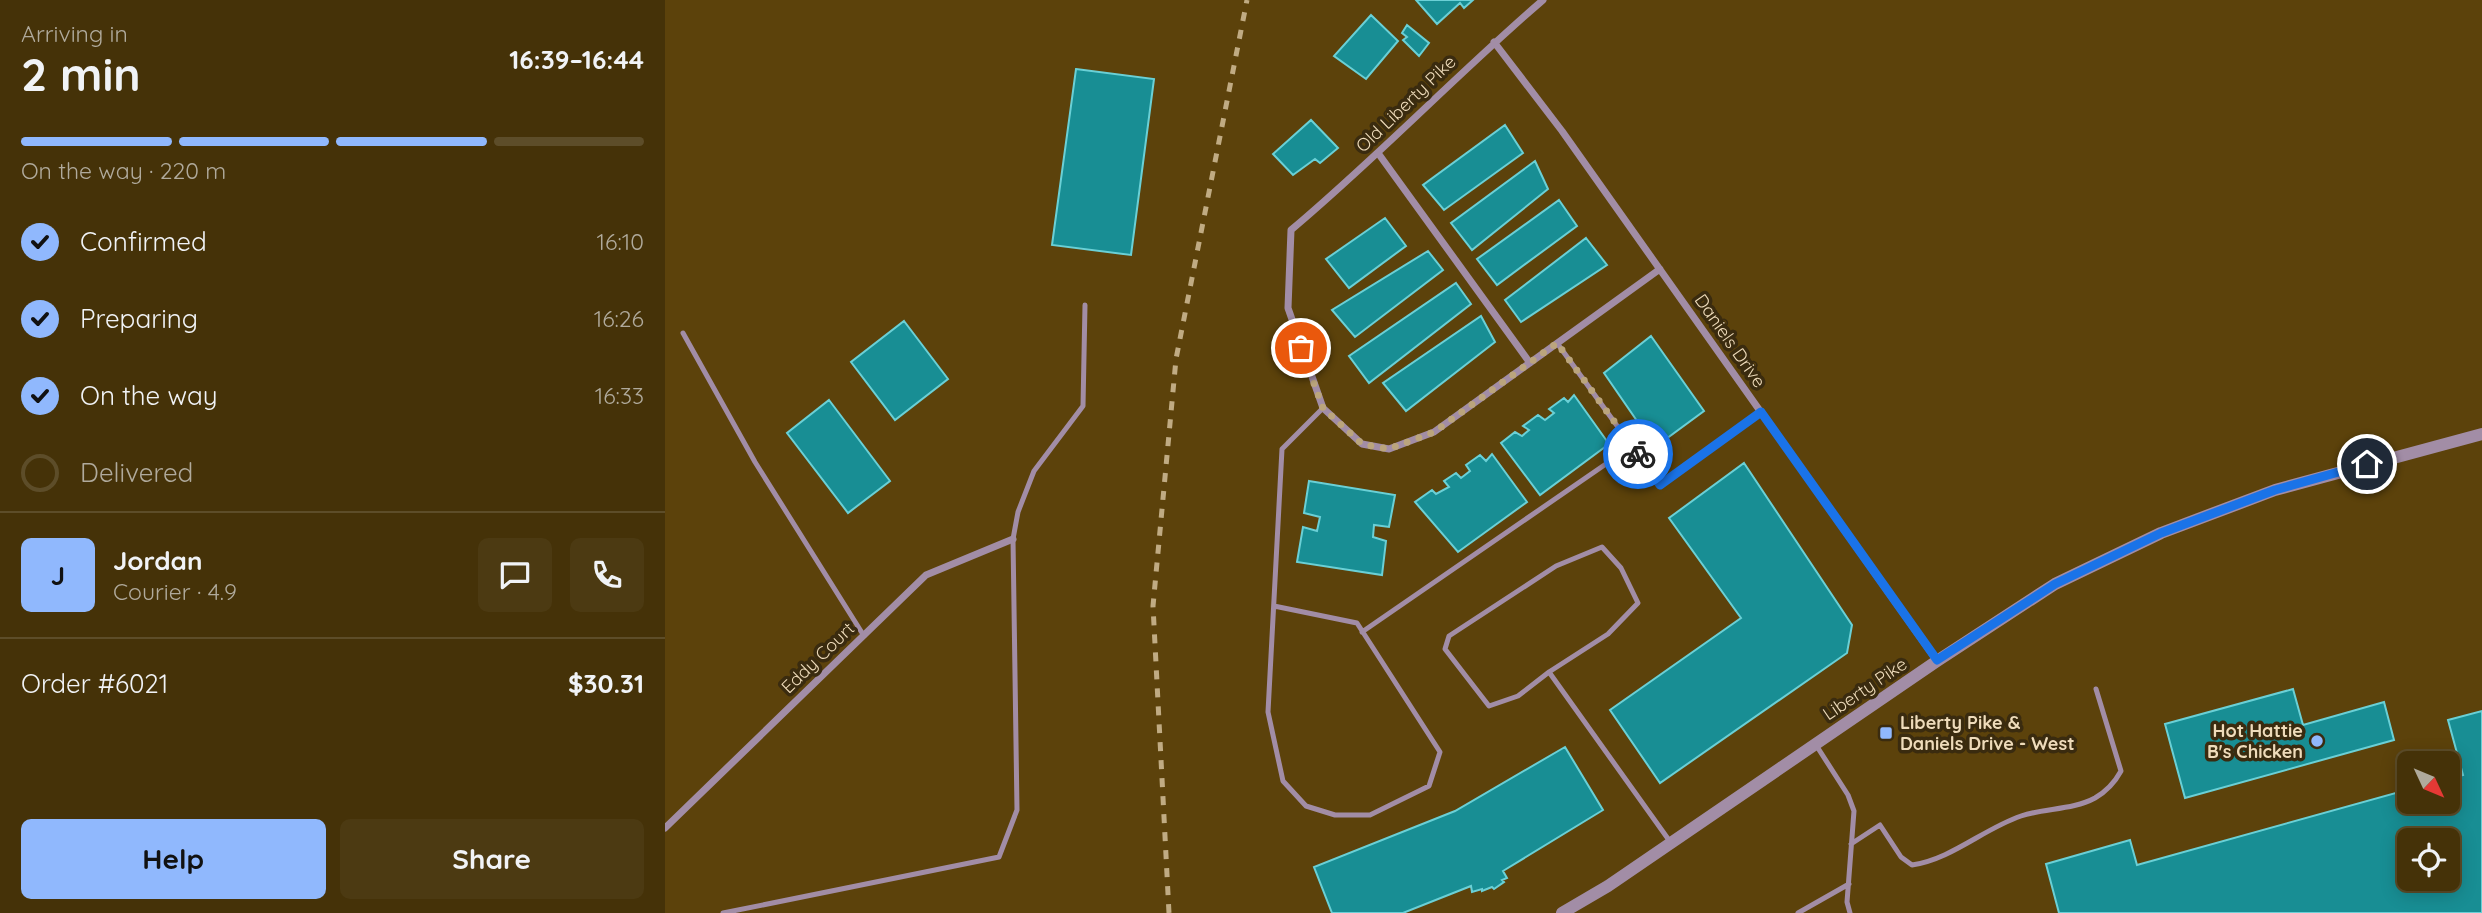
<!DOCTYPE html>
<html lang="en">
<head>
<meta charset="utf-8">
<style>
  :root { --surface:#453208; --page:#4c3a12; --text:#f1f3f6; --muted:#b0aa9c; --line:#5d4d29; --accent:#90b8fd }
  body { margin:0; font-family:Quicksand,sans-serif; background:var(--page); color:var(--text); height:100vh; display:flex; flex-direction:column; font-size:26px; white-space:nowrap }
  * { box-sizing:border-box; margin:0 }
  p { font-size:23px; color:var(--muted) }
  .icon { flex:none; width:38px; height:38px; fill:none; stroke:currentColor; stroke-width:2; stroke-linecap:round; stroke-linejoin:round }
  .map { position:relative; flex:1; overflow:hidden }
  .details { display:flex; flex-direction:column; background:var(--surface); width:665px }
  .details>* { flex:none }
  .needle { width:46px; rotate:134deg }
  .buttons { position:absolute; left:1732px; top:751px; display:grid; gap:14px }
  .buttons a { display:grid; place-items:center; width:63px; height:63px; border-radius:10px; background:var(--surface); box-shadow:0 4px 18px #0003,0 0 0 2px var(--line); font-size:35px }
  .pin { position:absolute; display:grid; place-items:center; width:60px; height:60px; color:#fff; margin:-30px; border:4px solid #fff; border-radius:50%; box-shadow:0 2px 7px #0007 }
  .courier { position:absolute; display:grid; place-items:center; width:70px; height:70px; margin:-35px; border:5px solid #1a73e8; border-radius:50%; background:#fff; color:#222; box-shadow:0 2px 9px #0007 }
  .head em { font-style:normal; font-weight:800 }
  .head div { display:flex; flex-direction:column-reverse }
  .head { display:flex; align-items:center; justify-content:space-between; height:119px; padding:0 21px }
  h1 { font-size:46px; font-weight:800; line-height:52px }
  .bar { display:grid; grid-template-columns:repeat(4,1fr); gap:10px 7px; align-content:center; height:84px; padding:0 21px }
  .bar i { height:9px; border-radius:5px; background:var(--line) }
  .bar .selected { background:var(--accent) }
  .bar p { grid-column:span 4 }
  .line { display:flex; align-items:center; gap:18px; padding:0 21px; border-top:2px solid var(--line) }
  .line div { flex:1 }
  .round { display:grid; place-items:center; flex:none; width:74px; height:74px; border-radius:10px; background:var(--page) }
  ol { padding:0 21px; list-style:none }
  li { display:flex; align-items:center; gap:21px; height:77px }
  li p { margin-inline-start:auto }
  li .icon { padding:7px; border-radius:50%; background:var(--accent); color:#111; stroke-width:4 }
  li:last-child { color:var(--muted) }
  li i { width:38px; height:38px; border:4px solid var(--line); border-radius:50% }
  .cta { display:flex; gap:14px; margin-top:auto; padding:14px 21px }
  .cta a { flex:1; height:80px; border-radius:10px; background:var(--accent); color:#111; font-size:28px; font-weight:800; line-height:80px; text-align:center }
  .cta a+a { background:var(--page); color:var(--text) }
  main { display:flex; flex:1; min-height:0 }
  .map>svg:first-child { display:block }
  .building { fill:#188e94; stroke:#6ad0d6; stroke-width:2; fill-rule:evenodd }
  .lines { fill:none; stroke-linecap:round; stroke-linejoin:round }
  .service { stroke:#a28da6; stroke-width:5 }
  .minor { stroke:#a28da6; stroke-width:7 }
  .tertiary { stroke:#a28da6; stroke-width:12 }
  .rail { stroke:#c0ab83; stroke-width:5; stroke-dasharray:9 9; stroke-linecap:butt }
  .done { stroke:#bba57d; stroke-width:7; stroke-dasharray:0 12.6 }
  .route { stroke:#1a73e8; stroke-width:9 }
  .poi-dot { fill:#90b8fd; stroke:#3a2b0f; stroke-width:2.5 }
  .labels { text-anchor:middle; stroke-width:7; stroke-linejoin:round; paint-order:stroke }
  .street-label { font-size:18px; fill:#eedbba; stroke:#3a2b0f }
  .poi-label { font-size:18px; font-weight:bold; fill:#eedbba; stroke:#3a2b0f; text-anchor:start }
</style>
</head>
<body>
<main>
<section class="details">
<div class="head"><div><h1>2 min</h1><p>Arriving in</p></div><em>16:39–16:44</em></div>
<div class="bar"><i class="selected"></i><i class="selected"></i><i class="selected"></i><i></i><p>On the way · 220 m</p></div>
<ol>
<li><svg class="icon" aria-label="check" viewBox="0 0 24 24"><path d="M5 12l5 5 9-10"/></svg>Confirmed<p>16:10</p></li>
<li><svg class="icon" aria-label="check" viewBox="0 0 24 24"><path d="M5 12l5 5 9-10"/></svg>Preparing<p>16:26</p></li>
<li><svg class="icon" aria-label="check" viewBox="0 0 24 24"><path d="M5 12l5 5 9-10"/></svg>On the way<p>16:33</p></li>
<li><i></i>Delivered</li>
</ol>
<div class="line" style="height:126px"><b class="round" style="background:var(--accent);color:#111">J</b><div><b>Jordan</b><p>Courier · 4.9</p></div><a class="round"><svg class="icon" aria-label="chat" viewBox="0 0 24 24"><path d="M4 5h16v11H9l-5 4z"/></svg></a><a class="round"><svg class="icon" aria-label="phone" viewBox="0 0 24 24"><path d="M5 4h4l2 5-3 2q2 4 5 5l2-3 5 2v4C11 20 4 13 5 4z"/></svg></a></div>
<div class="line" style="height:91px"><div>Order #6021</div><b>$30.31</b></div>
<div class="cta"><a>Help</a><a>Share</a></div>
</section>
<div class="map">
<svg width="1817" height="913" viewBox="0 0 1817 913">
  <rect width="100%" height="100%" fill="#5c420b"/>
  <path class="building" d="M751 0H808L799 8 795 3 772 24Z
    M706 15 733 41 701 79 669 56Z
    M742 25 764 43 754 56 738 40 742 37 737 33Z
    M411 69 489 79 466 255 387 245Z
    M646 120 673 148 655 163 650 159 628 175 608 154Z
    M840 125 858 153 779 210 758 185Z
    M870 161 883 189 807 250 786 223Z
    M894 200 912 226 832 285 812 259Z
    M720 218 741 246 684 288 661 259Z
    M921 238 942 265 856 322 840 300Z
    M763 251 778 270 690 337 667 310Z
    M791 283 806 304 704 383 684 356Z
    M816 316 830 342 741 411 718 383Z
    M239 321 283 379 230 420 186 362Z
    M986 336 1039 411 990 447 939 373Z
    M909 395 944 444 875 495 836 443 850 432 857 436 864 430 858 426 873 415 880 420 889 413 884 409 899 398 903 402Z
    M164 400 225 481 183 513 122 433Z
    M827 454 862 502 793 552 750 502 767 490 771 494 784 487 779 481 791 473 796 478 805 471 801 465 815 455 821 461Z
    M1079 463 1187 625 1182 653 995 783 945 710 1076 618 1004 518Z
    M644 481 730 495 724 527 709 525 708 537 721 541 717 575 632 562 638 527 652 531 655 517 639 513Z
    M1628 689 1638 725 1719 702 1729 740 1520 798 1500 724Z
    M1817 711V913H1394L1381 864 1465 840 1472 865 1745 789V802H1783V779L1798 775 1783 720ZM1745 840H1783V878H1745Z
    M900 747 938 810 838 871 842 878 837 880 839 882 829 889 827 887 817 891V889L807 892 806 886 738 913H667L649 867 790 811Z"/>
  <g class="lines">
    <path class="service" d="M18 333 90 462 199 636
      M892 343 995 485 1096 412
      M609 606 692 623 775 752 764 786 705 815H670L641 806 618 781 603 712 617 449 658 408
      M697 632 967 446
      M884 672 853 696 824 706 780 649 784 636 891 566 937 547 956 568 973 603 943 634 884 672 1006 843
      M1151 745 1183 795 1189 811 1182 902 1185 913
      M1186 844 1215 825 1236 857 1247 865C1287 859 1318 829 1356 816 1380 808 1408 810 1430 798 1442 791 1450 782 1456 771L1431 689
      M58 913 334 857 352 810 348 539 353 512 369 471 418 406 420 305
      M1133 913 1184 884"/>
    <path class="minor" d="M878 0C792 74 713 157 626 230L623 308 658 408 697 444 724 449 769 432 995 269
      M829 42 897 131 1272 661
      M713 153 865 363
      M0 828 261 575 348 539"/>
    <path class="tertiary" d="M897 913 943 886 1272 661 1390 584 1496 533 1610 490 1817 434"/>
    <path class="rail" d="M504 913 488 606 511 359 582 0"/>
  </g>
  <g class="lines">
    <path class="done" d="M636 348 658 408 697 444 724 449 769 432 892 343 973 454"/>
    <path class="route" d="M973 454 995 485 1096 412 1272 660 1390 584 1496 533 1610 490 1702 464"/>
  </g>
  <g class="poi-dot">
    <rect x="1214" y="726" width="14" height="14" rx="3.5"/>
    <circle cx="1652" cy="741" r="7"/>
  </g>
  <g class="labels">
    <g class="street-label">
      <text transform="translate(741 104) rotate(-44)" y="6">Old Liberty Pike</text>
      <text transform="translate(1065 341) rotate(55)" y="6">Daniels Drive</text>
      <text transform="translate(153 658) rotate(-44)" y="6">Eddy Court</text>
      <text transform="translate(1200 689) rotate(-34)" y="6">Liberty Pike</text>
    </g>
    <g class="poi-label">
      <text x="1235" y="729">Liberty Pike &amp;<tspan x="1235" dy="21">Daniels Drive - West</tspan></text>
      <text x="1638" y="737" text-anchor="end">Hot Hattie<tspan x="1638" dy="21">B's Chicken</tspan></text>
    </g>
  </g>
</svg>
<div class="buttons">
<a><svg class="needle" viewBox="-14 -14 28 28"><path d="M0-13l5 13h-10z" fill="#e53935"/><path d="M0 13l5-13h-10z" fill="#b0aa9c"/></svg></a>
<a><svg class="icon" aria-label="locate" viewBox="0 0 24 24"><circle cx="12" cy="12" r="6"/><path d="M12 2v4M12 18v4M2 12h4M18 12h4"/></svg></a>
</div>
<div class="pin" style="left:636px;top:348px;background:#ea580c"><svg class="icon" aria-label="bag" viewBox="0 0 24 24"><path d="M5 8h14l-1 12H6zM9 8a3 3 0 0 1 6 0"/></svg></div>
<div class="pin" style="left:1702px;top:464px;background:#1f2937"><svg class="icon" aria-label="home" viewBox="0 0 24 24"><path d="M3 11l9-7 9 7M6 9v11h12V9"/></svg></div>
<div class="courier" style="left:973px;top:454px"><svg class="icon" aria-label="bike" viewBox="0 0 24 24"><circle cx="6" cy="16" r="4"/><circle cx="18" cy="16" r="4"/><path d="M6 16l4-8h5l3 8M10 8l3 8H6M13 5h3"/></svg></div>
</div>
</main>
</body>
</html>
